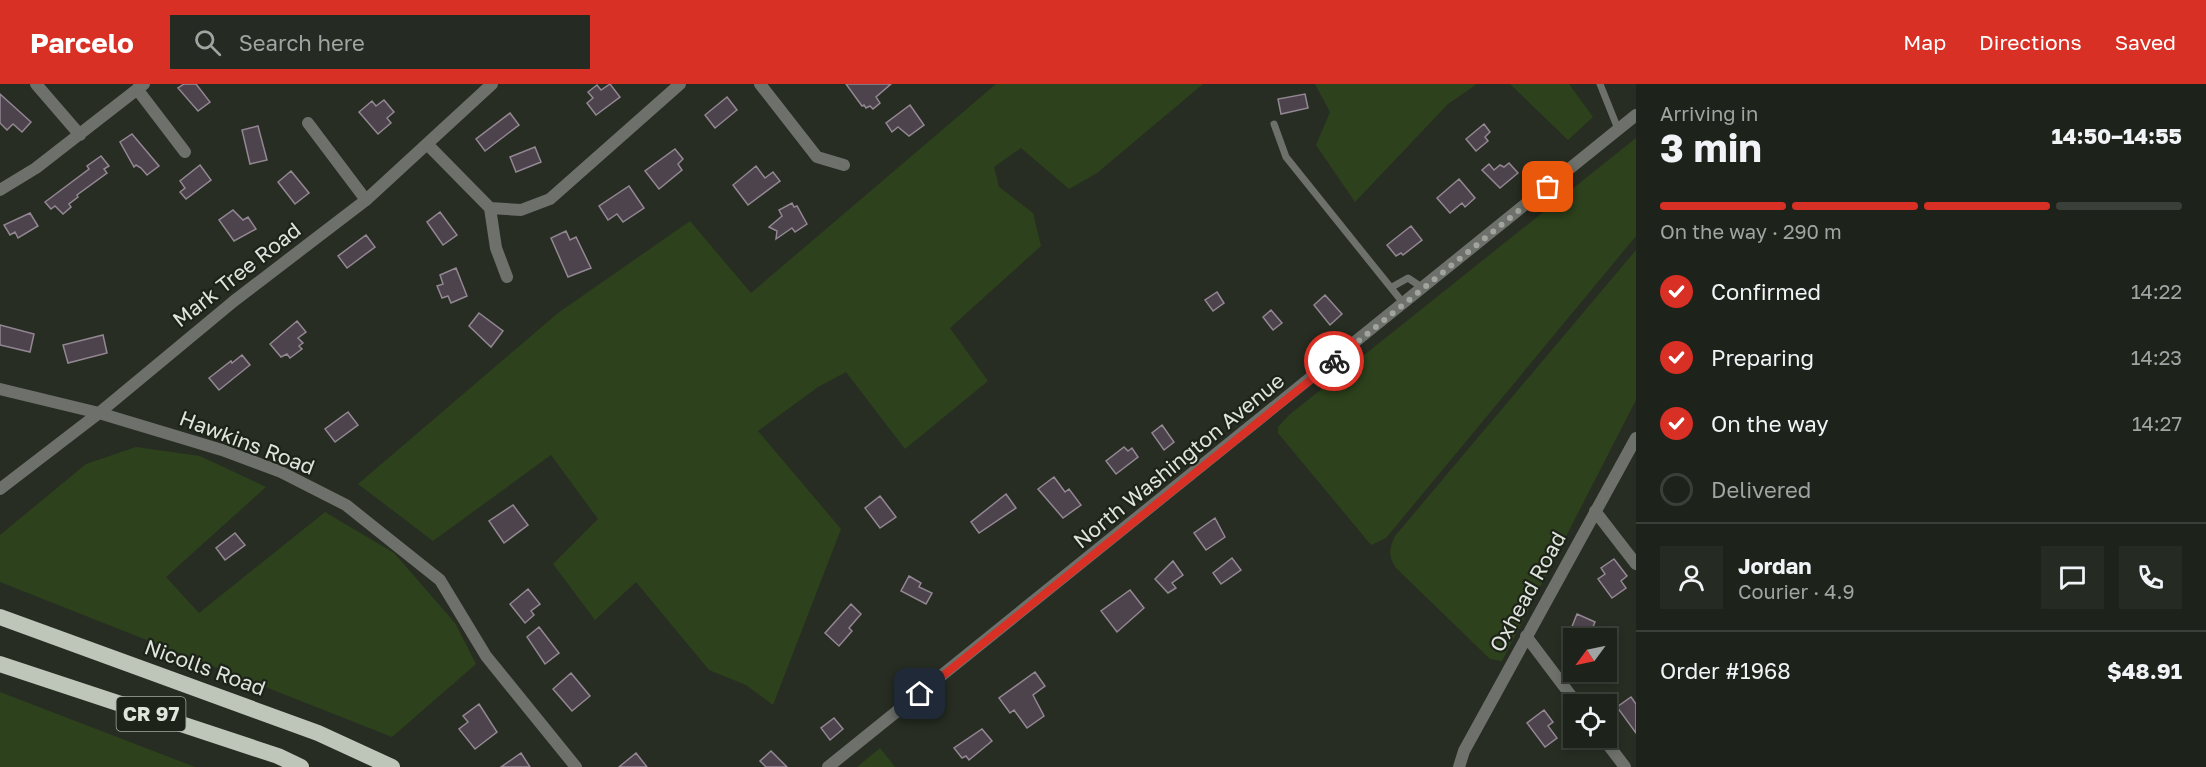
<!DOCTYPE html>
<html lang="en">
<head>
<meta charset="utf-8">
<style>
  :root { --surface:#1d221a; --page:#252a23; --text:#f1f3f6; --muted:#a0a4a2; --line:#3b3f39; --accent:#d93025 }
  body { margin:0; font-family:"Golos Text",sans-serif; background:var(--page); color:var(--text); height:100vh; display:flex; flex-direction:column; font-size:22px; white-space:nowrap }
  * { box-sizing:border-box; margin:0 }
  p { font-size:20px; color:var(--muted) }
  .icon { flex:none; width:33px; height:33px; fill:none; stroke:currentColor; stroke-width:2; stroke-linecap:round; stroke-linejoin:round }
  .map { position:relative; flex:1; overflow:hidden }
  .drawer { display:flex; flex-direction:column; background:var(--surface); width:570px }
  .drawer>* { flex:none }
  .needle { width:39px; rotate:237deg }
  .controls { position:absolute; left:1563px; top:544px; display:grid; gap:12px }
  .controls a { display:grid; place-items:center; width:54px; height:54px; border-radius:0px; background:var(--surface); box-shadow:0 3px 9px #0003,0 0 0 2px var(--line); font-size:30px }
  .pin { position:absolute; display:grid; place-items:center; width:51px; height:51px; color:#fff; margin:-26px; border-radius:12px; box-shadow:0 3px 9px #0006 }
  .courier { position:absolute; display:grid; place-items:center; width:60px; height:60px; margin:-30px; border:4px solid #d93025; border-radius:50%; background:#fff; color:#222; box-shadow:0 2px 8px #0007 }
  .overview em { font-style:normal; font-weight:700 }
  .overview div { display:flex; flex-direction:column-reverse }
  .overview { display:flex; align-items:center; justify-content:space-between; height:102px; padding:0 24px }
  h1 { font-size:39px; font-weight:700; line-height:45px }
  .bar { display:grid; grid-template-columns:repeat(4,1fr); gap:9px 6px; align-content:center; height:72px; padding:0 24px }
  .bar i { height:8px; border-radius:4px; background:var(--line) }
  .bar .current { background:var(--accent) }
  .bar p { grid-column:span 4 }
  .line { display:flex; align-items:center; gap:15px; padding:0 24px; border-top:2px solid var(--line) }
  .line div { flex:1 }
  .round { display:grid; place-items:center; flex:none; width:63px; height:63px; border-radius:0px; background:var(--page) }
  ol { padding:0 24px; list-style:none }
  li { display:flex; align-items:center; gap:18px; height:66px }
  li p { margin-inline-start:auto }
  li .icon { padding:6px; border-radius:50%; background:var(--accent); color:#fff; stroke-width:4 }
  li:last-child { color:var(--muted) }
  li i { width:33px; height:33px; border:3px solid var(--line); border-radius:50% }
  header { display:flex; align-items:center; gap:36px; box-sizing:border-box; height:84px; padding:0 30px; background:var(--accent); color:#fff }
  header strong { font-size:28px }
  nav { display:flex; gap:33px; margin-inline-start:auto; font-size:21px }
  .search { width:420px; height:54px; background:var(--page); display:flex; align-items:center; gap:15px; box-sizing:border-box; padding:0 21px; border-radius:0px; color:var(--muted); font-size:22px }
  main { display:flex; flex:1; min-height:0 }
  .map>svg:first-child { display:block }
  .green { fill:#2d421c }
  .building { fill:#4d434c; stroke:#928792; stroke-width:1.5 }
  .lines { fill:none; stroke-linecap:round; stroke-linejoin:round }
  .service { stroke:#6e716b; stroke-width:7 }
  .minor { stroke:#6e716b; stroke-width:12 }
  .tertiary { stroke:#6e716b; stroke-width:12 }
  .trunk { stroke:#bec6b9; stroke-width:16 }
  .done { stroke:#9fa49c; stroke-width:6; stroke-dasharray:0 10.8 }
  .route { stroke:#d93025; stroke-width:8 }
  .labels { text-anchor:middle; stroke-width:4.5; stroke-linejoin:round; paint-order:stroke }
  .shield { fill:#1d2319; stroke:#a5aaa2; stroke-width:1.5 }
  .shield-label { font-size:20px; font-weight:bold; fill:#dfe4dd }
  .street-label { font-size:21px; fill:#dfe4dd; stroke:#1d2319 }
</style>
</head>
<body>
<header>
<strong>Parcelo</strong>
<div class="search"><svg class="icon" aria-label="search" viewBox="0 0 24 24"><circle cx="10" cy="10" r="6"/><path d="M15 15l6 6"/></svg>Search here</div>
<nav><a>Map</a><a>Directions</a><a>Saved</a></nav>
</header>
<main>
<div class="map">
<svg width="1636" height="683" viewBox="0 0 1636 683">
  <rect width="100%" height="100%" fill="#272d22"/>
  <path class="green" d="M996 0H1203L1097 89 1069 105 1021 64 994 83 999 103 1033 129 1041 162 950 244 988 297 905 365 846 288 818 303 758 347 841 445 773 621 746 601 709 586 636 498 595 536 553 480 598 435 551 371 433 457 358 400 558 229 690 137 751 209Z
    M1315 0H1477L1448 20 1355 118 1316 61 1330 28Z
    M1510 0H1569L1593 33 1568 56Z
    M1636 54V152L1386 454 1371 461 1278 349V343L1289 331Z
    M1636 166V316L1502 577 1490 575 1396 484C1388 472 1389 465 1395 452Z
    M136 363 200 372 266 403 166 493 199 529 325 428 394 469 455 539 476 580 392 653 0 498V451L86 380Z
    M0 608 195 683H0Z
    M880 664 895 683H857Z"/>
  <path class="building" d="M184 0H196L210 18 198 27 178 4Z
    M610 0 620 13 596 31 587 19 593 14 588 8 597 1 601 6Z
    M846 0H891L876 13 880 19 873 25 870 22 866 24 864 21 862 22Z
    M0 10 31 38 22 48 13 40 7 46 0 39Z
    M1305 10 1308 24 1281 30 1278 15Z
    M727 13 737 26 715 44 705 31Z
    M384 16 394 28 387 34 391 39 378 50 359 28 372 17 376 22Z
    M910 21 924 41 909 52 898 43 892 48 886 39Z
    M510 29 519 41 485 67 476 55Z
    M1484 40 1490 48 1485 53 1488 57 1476 67 1466 55Z
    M258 42 267 76 250 80 242 46Z
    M132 50 159 82 147 91 141 84 136 81 134 83 120 58Z
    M535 63 541 78 516 88 510 73Z
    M675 65 683 75 678 80 682 86 659 105 645 87Z
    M101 72 109 82 104 85 107 89 77 111 78 113 69 120 71 123 63 130 55 122 51 125 45 118 89 85 87 82Z
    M1509 79 1518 89 1500 104 1482 86 1489 80 1494 86 1500 81 1504 83Z
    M200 81 211 96 186 115 180 108 185 104 180 97Z
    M756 82 765 94 773 88 780 97 748 121 733 101Z
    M291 87 309 109 295 120 278 98Z
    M1459 95 1475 114 1465 123 1462 119 1450 129 1437 114Z
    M629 102 644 124 623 138 617 130 608 136 599 122Z
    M792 119 794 123 797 122 807 140 795 148 792 144 776 155 777 147 769 143 782 132 779 126Z
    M233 126 243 136 248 133 256 145 234 157 219 136Z
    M440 128 457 151 443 161 427 138Z
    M30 129 38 142 18 154 15 148 10 151 4 141Z
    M1411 142 1422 156 1403 171 1401 169 1396 172 1387 161Z
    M566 147 570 156 576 153 591 184 568 193 551 154Z
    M366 151 375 163 347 184 338 172Z
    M456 184 467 212 451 219 448 212 442 214 437 202 443 200 440 191Z
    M1217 208 1224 219 1213 227 1205 216Z
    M1325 211 1342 230 1330 241 1314 221Z
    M1271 226 1282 239 1273 246 1263 233Z
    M479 229 503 247 491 263 469 242Z
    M297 237 306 248 298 254 303 259 299 262 302 265 290 274 287 270 281 273 270 260Z
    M0 241 34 250 30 268 0 261Z
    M103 251 107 269 68 279 63 261Z
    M242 271 250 281 219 306 209 294 231 277 232 279Z
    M348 328 358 341 335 358 325 345Z
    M1162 341 1174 358 1164 366 1152 349Z
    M1124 363 1128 367 1132 364 1138 373 1116 390 1106 377Z
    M1054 393 1065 408 1069 405 1081 421 1063 434 1038 405Z
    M1006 410 1016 424 979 449 971 438Z
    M880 412 896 433 880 444 865 424Z
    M513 421 528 441 504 459 489 437Z
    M1215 434 1225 453 1206 466 1194 449Z
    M235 449 245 461 225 476 216 464Z
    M1232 474 1241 486 1221 500 1213 489Z
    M1614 475 1627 492 1621 497 1626 504 1612 514 1598 495 1605 490 1601 484Z
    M1173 477 1183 491 1172 499 1176 504 1168 509 1155 495Z
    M909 492 921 499 919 503 932 509 926 520 901 507Z
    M528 505 540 520 531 527 534 531 525 539 510 520Z
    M1130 506 1144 524 1117 548 1101 527Z
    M851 520 861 530 849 544 852 547 839 562 825 549Z
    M1577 530 1595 538 1588 555 1569 550Z
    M539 543 559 569 545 580 527 553Z
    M1035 588 1045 602 1033 611 1044 632 1027 644 1014 626 1010 629 999 614Z
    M571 589 590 612 572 627 553 605Z
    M1631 613 1636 620V649L1617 623Z
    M479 620 497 648 475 665 459 645 468 638 463 632Z
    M1544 626 1553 638 1548 642 1557 654 1545 663 1527 639Z
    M834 634 843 645 830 656 821 644Z
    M982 645 992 657 969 676 966 672 962 674 954 664Z
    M771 667 787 683H766L760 677Z
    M521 669 530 683H501Z
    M636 669 647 683H619Z"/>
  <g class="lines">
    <path class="service" d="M1600 0 1618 45
      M1274 40 1286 73 1404 220
      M1392 203 1408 194 1423 204"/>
    <path class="minor" d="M36 0 80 51
      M760 0 817 73 844 81
      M137 5 185 68
      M308 39 366 116
      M428 61 490 124 521 126 550 115 680 0
      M0 106 36 84 144 0
      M490 124 496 164 507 193
      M1595 427 1636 480
      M1526 552 1578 621
      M1603 654 1625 683
      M828 683 1636 31
      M1459 683 1464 667 1636 354"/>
    <path class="tertiary" d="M0 305 99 329 222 366 281 388 346 421 440 496 486 572 576 683
      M0 405 99 329 234 217 366 116 492 0"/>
    <path class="trunk" d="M0 533 318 649 392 683
      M0 580 278 672 301 683"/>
  </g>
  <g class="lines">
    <path class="done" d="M1334 277 1548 103"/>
    <path class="route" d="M920 610 1334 277"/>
  </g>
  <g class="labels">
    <rect class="shield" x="116.5" y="613" width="69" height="34" rx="4.5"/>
    <g class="shield-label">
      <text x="151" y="637">CR 97</text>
    </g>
    <g class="street-label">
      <text transform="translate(237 191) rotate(-38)" y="7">Mark Tree Road</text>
      <text transform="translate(247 359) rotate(21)" y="7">Hawkins Road</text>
      <text transform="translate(1179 377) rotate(-39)" y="7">North Washington Avenue</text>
      <text transform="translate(1528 508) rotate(-61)" y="7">Oxhead Road</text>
      <text transform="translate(205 584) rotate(20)" y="7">Nicolls Road</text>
    </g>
  </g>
</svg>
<div class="controls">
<a><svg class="needle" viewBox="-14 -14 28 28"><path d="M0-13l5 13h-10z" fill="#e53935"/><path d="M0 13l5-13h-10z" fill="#a0a4a2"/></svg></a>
<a><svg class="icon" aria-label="locate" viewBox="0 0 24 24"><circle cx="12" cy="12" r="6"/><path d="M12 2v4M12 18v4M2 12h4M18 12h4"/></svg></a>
</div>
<div class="pin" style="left:1548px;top:103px;background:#ea580c"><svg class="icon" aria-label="bag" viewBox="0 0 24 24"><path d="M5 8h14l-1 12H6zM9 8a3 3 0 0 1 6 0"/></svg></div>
<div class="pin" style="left:920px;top:610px;background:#1f2937"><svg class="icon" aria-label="home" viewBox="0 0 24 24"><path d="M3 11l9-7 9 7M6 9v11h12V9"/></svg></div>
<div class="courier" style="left:1334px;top:277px"><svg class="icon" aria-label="bike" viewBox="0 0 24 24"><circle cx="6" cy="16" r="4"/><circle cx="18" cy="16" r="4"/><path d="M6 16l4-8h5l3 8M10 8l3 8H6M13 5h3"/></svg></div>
</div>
<section class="drawer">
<div class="overview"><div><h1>3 min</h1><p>Arriving in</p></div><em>14:50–14:55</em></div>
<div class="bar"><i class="current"></i><i class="current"></i><i class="current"></i><i></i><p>On the way · 290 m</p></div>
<ol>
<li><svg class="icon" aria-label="check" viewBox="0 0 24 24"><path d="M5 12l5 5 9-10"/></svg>Confirmed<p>14:22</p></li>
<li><svg class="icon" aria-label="check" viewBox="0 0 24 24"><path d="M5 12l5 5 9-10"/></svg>Preparing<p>14:23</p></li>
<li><svg class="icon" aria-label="check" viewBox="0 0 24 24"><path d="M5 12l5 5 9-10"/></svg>On the way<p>14:27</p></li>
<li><i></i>Delivered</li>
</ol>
<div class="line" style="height:108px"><a class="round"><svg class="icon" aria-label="person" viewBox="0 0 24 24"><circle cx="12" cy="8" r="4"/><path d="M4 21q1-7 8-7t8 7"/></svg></a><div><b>Jordan</b><p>Courier · 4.9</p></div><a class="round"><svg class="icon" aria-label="chat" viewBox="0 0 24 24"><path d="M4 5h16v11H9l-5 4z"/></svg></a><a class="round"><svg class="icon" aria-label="phone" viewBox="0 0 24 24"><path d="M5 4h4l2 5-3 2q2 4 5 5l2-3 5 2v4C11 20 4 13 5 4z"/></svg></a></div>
<div class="line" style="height:78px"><div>Order #1968</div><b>$48.91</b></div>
</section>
</main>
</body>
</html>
